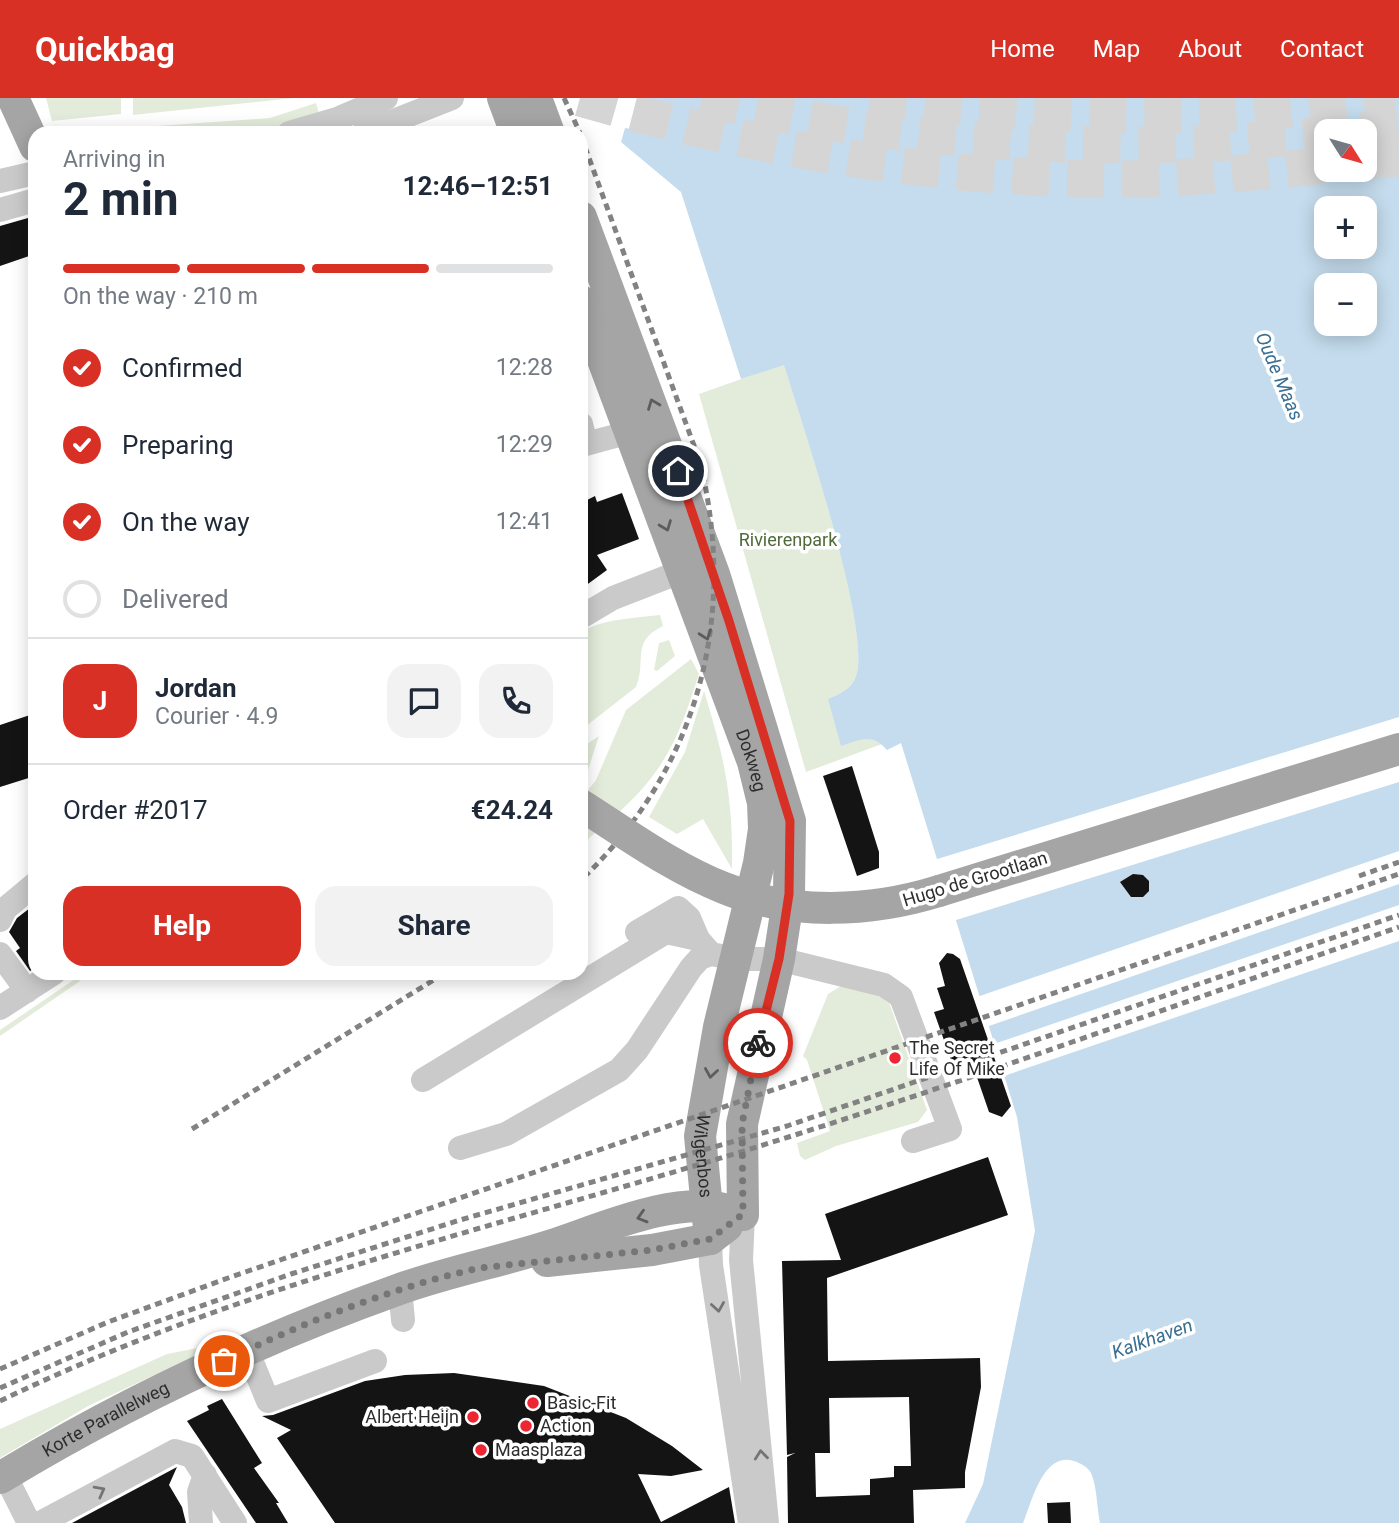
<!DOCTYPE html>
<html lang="en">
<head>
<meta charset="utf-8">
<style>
  :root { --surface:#fff; --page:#f2f2f3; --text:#1f2937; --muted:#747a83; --line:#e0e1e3; --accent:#d93025 }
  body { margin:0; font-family:Roboto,sans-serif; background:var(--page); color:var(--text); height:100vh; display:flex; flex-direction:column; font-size:26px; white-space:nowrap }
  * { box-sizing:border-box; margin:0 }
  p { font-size:23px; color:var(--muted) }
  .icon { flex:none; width:38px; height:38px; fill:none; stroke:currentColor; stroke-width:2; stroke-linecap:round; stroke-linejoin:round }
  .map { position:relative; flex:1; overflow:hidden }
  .details { position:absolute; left:28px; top:28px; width:560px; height:854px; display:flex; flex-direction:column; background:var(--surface); border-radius:21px; box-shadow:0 4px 18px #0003 }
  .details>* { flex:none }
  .needle { width:46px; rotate:127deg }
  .fabs { position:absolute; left:1314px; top:21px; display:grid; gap:14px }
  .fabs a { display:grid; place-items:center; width:63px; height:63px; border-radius:14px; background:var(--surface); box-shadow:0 4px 18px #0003; font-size:35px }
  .pin { position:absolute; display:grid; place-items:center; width:60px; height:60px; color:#fff; margin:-30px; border:4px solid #fff; border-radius:50%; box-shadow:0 2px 7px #0007 }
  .courier { position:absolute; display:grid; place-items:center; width:70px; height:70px; margin:-35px; border:5px solid #d93025; border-radius:50%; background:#fff; color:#222; box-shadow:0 2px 9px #0007 }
  .summary em { font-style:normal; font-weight:700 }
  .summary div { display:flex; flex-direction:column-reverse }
  .summary { display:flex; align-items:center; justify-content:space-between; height:119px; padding:0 35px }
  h1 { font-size:46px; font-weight:700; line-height:52px }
  .bar { display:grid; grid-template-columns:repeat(4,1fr); gap:10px 7px; align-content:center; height:84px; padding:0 35px }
  .bar i { height:9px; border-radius:5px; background:var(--line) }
  .bar .active { background:var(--accent) }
  .bar p { grid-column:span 4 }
  .line { display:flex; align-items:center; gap:18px; padding:0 35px; border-top:2px solid var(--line) }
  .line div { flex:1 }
  .round { display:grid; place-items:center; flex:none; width:74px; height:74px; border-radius:21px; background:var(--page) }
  ol { padding:0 35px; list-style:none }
  li { display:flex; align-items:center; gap:21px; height:77px }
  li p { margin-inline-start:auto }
  li .icon { padding:7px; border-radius:50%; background:var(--accent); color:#fff; stroke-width:4 }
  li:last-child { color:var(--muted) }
  li i { width:38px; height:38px; border:4px solid var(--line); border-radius:50% }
  .primary-button { display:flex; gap:14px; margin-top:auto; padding:14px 35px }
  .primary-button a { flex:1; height:80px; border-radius:21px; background:var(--accent); color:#fff; font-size:28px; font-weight:700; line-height:80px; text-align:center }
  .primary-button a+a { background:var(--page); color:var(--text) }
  header { display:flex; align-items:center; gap:42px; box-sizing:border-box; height:98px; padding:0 35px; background:var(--accent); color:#fff }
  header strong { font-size:33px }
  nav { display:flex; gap:38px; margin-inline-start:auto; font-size:24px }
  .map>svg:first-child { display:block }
  .green { fill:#e3ecda }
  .water { fill:#c4dced; fill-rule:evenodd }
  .pier { fill:#fff }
  .building { fill:#141414; fill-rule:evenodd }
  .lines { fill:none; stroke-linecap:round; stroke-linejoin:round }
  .highway-tunnel { stroke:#d5d5d5; stroke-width:37; stroke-dasharray:37 18; stroke-linecap:butt }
  .minor { stroke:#cacaca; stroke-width:24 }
  .major { stroke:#a5a5a5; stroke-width:32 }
  .rail { stroke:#828282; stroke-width:5; stroke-dasharray:7 5; stroke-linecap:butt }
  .major-bridge { stroke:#a5a5a5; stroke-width:32 }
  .oneway { stroke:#5d5d5d }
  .oneway2 { stroke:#747474 }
  .done { stroke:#767676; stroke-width:7; stroke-dasharray:0 12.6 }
  .route { stroke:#d93025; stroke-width:9 }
  .poi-dot { fill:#ed2631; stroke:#fff; stroke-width:2.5 }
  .labels { text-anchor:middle; stroke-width:7; stroke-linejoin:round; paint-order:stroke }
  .park-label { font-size:18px; fill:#4f6b39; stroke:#fff }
  .street-label { font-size:18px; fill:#2d2d2d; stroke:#fff }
  .poi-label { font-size:18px; fill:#2d2d2d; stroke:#fff; text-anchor:start }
  .water-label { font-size:19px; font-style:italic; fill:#386e93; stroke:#fff }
</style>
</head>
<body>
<header>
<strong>Quickbag</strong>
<nav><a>Home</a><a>Map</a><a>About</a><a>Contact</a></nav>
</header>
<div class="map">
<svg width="1399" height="1425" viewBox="0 0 1399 1425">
  <rect width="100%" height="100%" fill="#fff"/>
  <path class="green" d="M46 0H121V16L52 23Z
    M133 0H293L133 17Z
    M316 5 320 19 272 31 233 35H57L270 20Z
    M784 266C801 324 872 530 856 578 852 591 839 596 828 601L868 639 882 646 806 674 699 296Z
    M660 517 663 528C630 544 647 562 636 589L581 632V535C598 521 637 520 660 517Z
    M669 542 675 558 657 573 654 572 659 545Z
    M691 561 699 576C689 606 679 639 661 666 641 698 609 723 581 747V701L596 682 626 612Z
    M704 593C725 662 733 699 732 771L703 721 677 736 649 719 685 654Z
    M599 638 588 672 581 680V650Z
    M78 879 80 883 0 938V932Z
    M841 888 880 898 890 907 927 1012 918 1024 836 1048 805 1062 800 1058 797 1045 830 1033 807 962 803 958 828 896Z
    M223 1245 88 1308 0 1360V1331L167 1256Z"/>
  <path class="water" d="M638 0H1399V1425H1100C1097 1411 1097 1388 1091 1375 1088 1369 1080 1365 1074 1363 1043 1353 1032 1404 1023 1425H965L983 1386 1035 1133 1017 1019 901 645 887 652C872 635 861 641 841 648L828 601C839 596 852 591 856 578 872 532 801 323 784 267L741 281 681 94 621 44 625 30 631 31ZM1326 33H1365V72H1326ZM1326 110H1365V149H1326ZM1326 187H1365V226H1326Z"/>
  <path class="pier" d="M1399 619V684L953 823 934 762Z
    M1399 753V786L986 929 977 899Z
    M1399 807V843L1001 979 991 947Z"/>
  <path class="building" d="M28 120 35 156 0 168V128Z
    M622 395 639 441 597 457 607 472 581 491V405L595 398 597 404Z
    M30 617 35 631V678L0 689V627Z
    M852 668 879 754V770L857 778 823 678Z
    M1133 776 1143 777 1149 783V793L1143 799H1131L1120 784Z
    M30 810 35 818V870L30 873 16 853 20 850 9 834 17 820Z
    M947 855 953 856 960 861 1011 1008 1002 1019 989 1014 970 959 952 965 934 914 944 911 937 890 945 888 939 865Z
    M988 1059 1008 1117 827 1180 828 1263 980 1260 981 1289 965 1374V1390L913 1392 914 1425H788L787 1359 795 1355 787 1357 782 1163 841 1162 825 1116ZM909 1299 911 1368H894V1379L870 1381V1397L816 1399 815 1355H830L829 1300Z
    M454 1275 544 1288 626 1320 672 1348 703 1372 671 1378 638 1376 661 1424 729 1389 735 1425H335L277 1340 291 1332 262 1318 273 1317 365 1283 405 1277Z
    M222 1301 262 1365 254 1370 279 1405H276L288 1425H256L187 1323 209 1312 207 1308Z
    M177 1369 169 1387 182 1409 186 1425H72Z
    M1070 1404 1071 1425H1048L1047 1405Z"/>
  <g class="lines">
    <path class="highway-tunnel" d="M580 0C749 49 928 80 1104 81 1178 82 1253 74 1326 67
      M702 0C910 48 1115 57 1326 37
      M870 0C988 14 1106 20 1225 16 1282 14 1338 5 1395 0
      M1361 33 1399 30
      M1365 63 1399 60"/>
    <path class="minor" d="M289 35 337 21 386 0
      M363 35 452 0
      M0 83 35 75
      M0 112 35 102
      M581 326 586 346 630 334
      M581 519 613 500 698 467
      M0 822 5 811 35 786
      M637 834 678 810 689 820 698 841
      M0 856 27 893
      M0 910 54 875
      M423 982 666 834 698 841 711 856
      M460 1050 506 1036 619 972 637 952 691 870 700 860 711 856 737 861H779L884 887 901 899 950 1031 913 1043
      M743 1117 741 1162 767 1425
      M710 1141 711 1167 750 1425
      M400 1191 403 1222
      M247 1252 268 1303 375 1263
      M5 1377 29 1425
      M40 1425 175 1353 192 1358 235 1425
      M201 1425 199 1394 205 1377"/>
    <g class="major">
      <path d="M13 0 35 48"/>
      <path d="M503 0 516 35"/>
      <path d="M536 0 549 35"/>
      <path d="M581 119 714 476 790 723 789 796 779 861 742 1026 743 1117"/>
      <path id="s1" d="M581 203 753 664 763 705 764 731 759 765 719 929 700 1038 710 1141"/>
      <path d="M939 793 1399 651"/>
      <path d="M547 1163 652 1152 710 1141 727 1128"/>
      <path id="s2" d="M0 1380C124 1305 260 1241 397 1192 446 1174 499 1164 549 1148 602 1131 674 1097 728 1112"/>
    </g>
    <path class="rail" d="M564 0 580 35
      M581 38 700 364C738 520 698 671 581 782
      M1359 778 1399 764
      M192 1031 445 875
      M0 1271 108 1224 228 1180 1399 776
      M0 1290 128 1234 291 1176 460 1122 787 1028 1399 817
      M0 1303C231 1191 480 1133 724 1059 951 990 1175 907 1399 829"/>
    <path class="major-bridge" d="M581 707C627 736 673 770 724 790 792 818 871 814 939 793"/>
  </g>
  <defs><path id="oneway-chevron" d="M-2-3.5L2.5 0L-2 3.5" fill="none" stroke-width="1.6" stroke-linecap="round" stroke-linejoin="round" transform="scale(1.75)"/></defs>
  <g class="oneway">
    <use href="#oneway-chevron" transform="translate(653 306) rotate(-111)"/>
    <use href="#oneway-chevron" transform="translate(666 428) rotate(69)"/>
    <use href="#oneway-chevron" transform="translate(706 537) rotate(70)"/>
    <use href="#oneway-chevron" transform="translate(711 975) rotate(99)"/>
    <use href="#oneway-chevron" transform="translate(642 1119) rotate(163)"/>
  </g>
  <g class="oneway2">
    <use href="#oneway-chevron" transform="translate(718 1209) rotate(81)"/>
    <use href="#oneway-chevron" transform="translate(761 1357) rotate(-96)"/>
    <use href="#oneway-chevron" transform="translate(100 1393) rotate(-28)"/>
  </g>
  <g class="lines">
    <path class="done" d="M224 1263C305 1224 391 1190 479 1170L652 1152 710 1141 743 1116 742 1026 758 945"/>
    <path class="route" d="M678 373 729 523 790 723 789 796 779 861 758 945"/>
  </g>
  <g class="poi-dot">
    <circle cx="895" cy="960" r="7"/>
    <circle cx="533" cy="1305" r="7"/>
    <circle cx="473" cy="1319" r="7"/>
    <circle cx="526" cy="1328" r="7"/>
    <circle cx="481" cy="1352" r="7"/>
  </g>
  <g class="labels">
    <g class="park-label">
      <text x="788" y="448">Rivierenpark</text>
    </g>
    <g class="street-label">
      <text dy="6" stroke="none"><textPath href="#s1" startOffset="490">Dokweg</textPath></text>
      <text transform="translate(975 781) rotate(-17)" y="6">Hugo de Grootlaan</text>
      <text dy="6" stroke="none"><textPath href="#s1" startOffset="894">Wilgenbos</textPath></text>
      <text dy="6" stroke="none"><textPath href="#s2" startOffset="121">Korte Parallelweg</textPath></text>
    </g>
    <g class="poi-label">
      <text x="909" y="956">The Secret<tspan x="909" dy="21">Life Of Mike</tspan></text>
      <text x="547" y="1311">Basic-Fit</text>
      <text x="459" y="1325" text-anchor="end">Albert Heijn</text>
      <text x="540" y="1334">Action</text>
      <text x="495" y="1358">Maasplaza</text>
    </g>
    <g class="water-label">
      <text transform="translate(1280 278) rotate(67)" y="7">Oude Maas</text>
      <text transform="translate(1152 1240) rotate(-20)" y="7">Kalkhaven</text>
    </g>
  </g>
</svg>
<div class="fabs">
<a><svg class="needle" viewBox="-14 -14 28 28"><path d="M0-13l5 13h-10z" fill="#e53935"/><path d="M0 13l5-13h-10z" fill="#747a83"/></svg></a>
<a>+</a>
<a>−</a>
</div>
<div class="pin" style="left:224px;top:1263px;background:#ea580c"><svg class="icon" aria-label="bag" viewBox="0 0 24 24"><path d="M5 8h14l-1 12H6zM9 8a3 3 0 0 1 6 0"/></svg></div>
<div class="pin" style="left:678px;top:373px;background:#1f2937"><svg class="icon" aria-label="home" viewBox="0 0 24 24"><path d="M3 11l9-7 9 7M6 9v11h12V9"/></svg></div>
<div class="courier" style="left:758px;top:945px"><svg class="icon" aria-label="bike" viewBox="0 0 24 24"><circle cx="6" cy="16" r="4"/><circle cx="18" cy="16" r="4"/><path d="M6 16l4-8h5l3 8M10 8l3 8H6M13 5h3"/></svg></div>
<section class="details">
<div class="summary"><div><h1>2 min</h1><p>Arriving in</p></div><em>12:46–12:51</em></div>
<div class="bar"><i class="active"></i><i class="active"></i><i class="active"></i><i></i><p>On the way · 210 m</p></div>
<ol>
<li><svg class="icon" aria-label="check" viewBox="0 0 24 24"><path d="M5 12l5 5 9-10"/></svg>Confirmed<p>12:28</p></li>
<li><svg class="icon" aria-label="check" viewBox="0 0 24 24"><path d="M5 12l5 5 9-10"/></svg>Preparing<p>12:29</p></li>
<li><svg class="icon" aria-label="check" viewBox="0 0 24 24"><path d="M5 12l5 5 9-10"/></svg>On the way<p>12:41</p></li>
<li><i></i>Delivered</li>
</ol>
<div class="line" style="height:126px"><b class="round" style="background:var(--accent);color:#fff">J</b><div><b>Jordan</b><p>Courier · 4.9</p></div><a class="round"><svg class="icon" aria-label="chat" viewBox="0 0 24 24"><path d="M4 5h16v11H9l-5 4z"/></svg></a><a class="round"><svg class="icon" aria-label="phone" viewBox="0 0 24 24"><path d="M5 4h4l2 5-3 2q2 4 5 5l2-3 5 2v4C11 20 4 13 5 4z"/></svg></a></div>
<div class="line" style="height:91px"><div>Order #2017</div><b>€24.24</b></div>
<div class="primary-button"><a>Help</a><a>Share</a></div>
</section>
</div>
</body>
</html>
